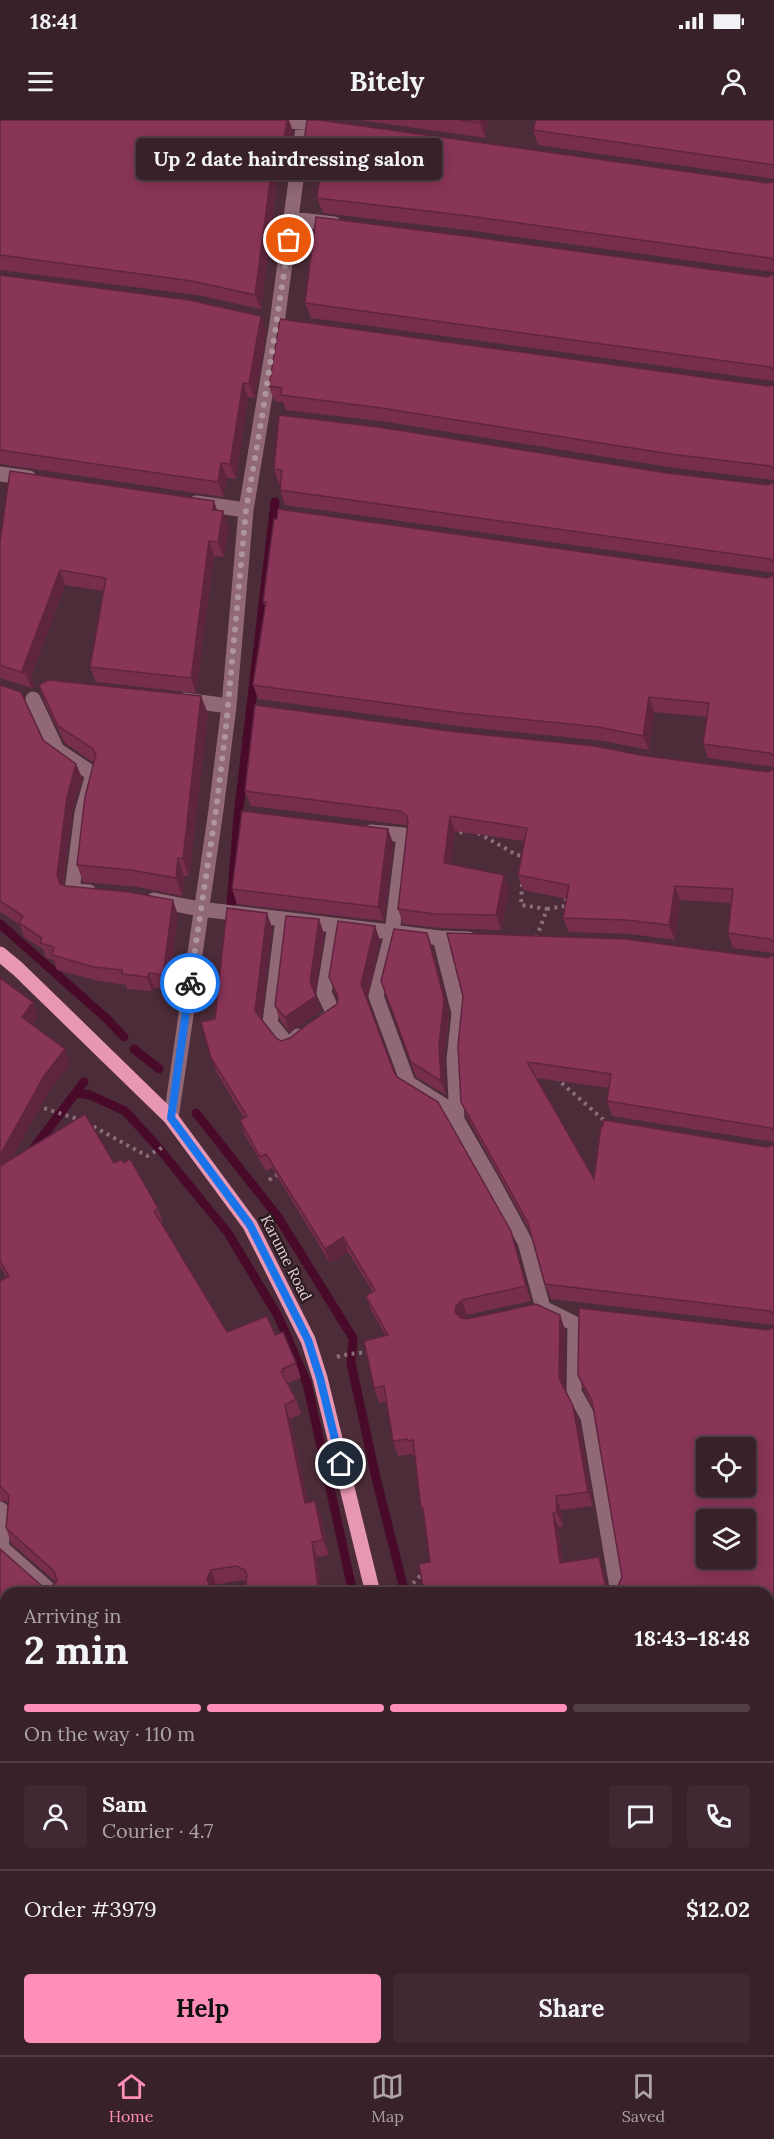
<!DOCTYPE html>
<html lang="en">
<head>
<meta charset="utf-8">
<style>
  :root { --surface:#39212a; --page:#402932; --text:#f1f3f6; --muted:#aba3a8; --line:#533e47; --accent:#ff8eb9 }
  body { margin:0; font-family:Lora,serif; background:var(--page); color:var(--text); height:100vh; display:flex; flex-direction:column; font-size:22px; white-space:nowrap }
  * { box-sizing:border-box; margin:0 }
  p { font-size:20px; color:var(--muted) }
  .icon { flex:none; width:33px; height:33px; fill:none; stroke:currentColor; stroke-width:2; stroke-linecap:round; stroke-linejoin:round }
  .map { position:relative; flex:1; overflow:hidden }
  .side { position:absolute; left:0px; top:1467px; width:774px; height:468px; display:flex; flex-direction:column; background:var(--surface); border-radius:18px 18px 0 0; box-shadow:0 3px 15px #0003,0 0 0 2px var(--line) }
  .side>* { flex:none }
  .fabs { position:absolute; left:696px; top:1317px; display:grid; gap:12px }
  .fabs a { display:grid; place-items:center; width:60px; height:60px; border-radius:6px; background:var(--surface); box-shadow:0 3px 15px #0003,0 0 0 2px var(--line); font-size:30px }
  .pin { position:absolute; display:grid; place-items:center; width:51px; height:51px; color:#fff; margin:-26px; border:3px solid #fff; border-radius:50%; box-shadow:0 2px 6px #0007 }
  .courier { position:absolute; display:grid; place-items:center; width:60px; height:60px; margin:-30px; border:4px solid #1a73e8; border-radius:50%; background:#fff; color:#222; box-shadow:0 2px 8px #0007 }
  .bubble { position:absolute; height:42px; border-radius:6px; background:var(--surface); box-shadow:0 3px 15px #0003,0 0 0 2px var(--line); font-size:20px; font-weight:800; line-height:42px; text-align:center }
  .overview em { font-style:normal; font-weight:800 }
  .overview div { display:flex; flex-direction:column-reverse }
  .overview { display:flex; align-items:center; justify-content:space-between; height:102px; padding:0 24px }
  h1 { font-size:39px; font-weight:800; line-height:45px }
  .bar { display:grid; grid-template-columns:repeat(4,1fr); gap:9px 6px; align-content:center; height:72px; padding:0 24px }
  .bar i { height:8px; border-radius:4px; background:var(--line) }
  .bar .active { background:var(--accent) }
  .bar p { grid-column:span 4 }
  .line { display:flex; align-items:center; gap:15px; padding:0 24px; border-top:2px solid var(--line) }
  .line div { flex:1 }
  .round { display:grid; place-items:center; flex:none; width:63px; height:63px; border-radius:6px; background:var(--page) }
  .primary-button { display:flex; gap:12px; margin-top:auto; padding:12px 24px }
  .primary-button a { flex:1; height:69px; border-radius:6px; background:var(--accent); color:#111; font-size:24px; font-weight:800; line-height:69px; text-align:center }
  .primary-button a+a { background:var(--page); color:var(--text) }
  .status { display:flex; justify-content:space-between; align-items:center; height:42px; padding:0 30px; background:var(--surface); direction:ltr }
  .status svg { height:16px; fill:currentColor }
  header { display:flex; justify-content:space-between; align-items:center; height:78px; padding:0 24px; background:var(--surface); font-size:27px; font-weight:800 }
  .tabs { display:flex; justify-content:space-around; align-items:center; height:84px; border-top:2px solid var(--line); background:var(--surface); font-size:16px; color:var(--muted) }
  .tabs a { display:grid; justify-items:center; gap:3px }
  .tabs .active { color:var(--accent) }
  .map>svg:first-child { display:block }
  .lines { fill:none; stroke-linecap:round; stroke-linejoin:round }
  .stream { stroke:#490a29; stroke-width:9 }
  .path { stroke:#8a6e78; stroke-width:4; stroke-dasharray:3 4.5; stroke-linecap:butt }
  .minor { stroke:#906876; stroke-width:15 }
  .major { stroke:#e796b3; stroke-width:15 }
  .wall { fill:#762e4c; fill-rule:evenodd }
  .shaded-wall { fill:#60253e }
  .building { fill:#893558; stroke:#60253e; stroke-width:1.5; fill-rule:evenodd }
  .done { stroke:#ae959d; stroke-width:6; stroke-dasharray:0 10.8 }
  .route { stroke:#1a73e8; stroke-width:8 }
  .labels { text-anchor:middle; stroke-width:4.5; stroke-linejoin:round; paint-order:stroke }
  .street-label { font-size:15px; fill:#e2cdd4; stroke:#281a1f }
</style>
</head>
<body>
<div class="status"><b>18:41</b><svg viewBox="0 0 49 12"><path d="M0 12V9h3v3zM5 12V6h3v6zM10 12V3h3v9zM15 12V0h3v12zM26 1h20v11H26zM47 4h2v5h-2z"/></svg></div>
<header><svg class="icon" aria-label="menu" viewBox="0 0 24 24"><path d="M4 6h16M4 12h16M4 18h16"/></svg>Bitely<svg class="icon" aria-label="person" viewBox="0 0 24 24"><circle cx="12" cy="8" r="4"/><path d="M4 21q1-7 8-7t8 7"/></svg></header>
<div class="map">
<svg width="774" height="1935" viewBox="0 0 774 1935">
  <rect width="100%" height="100%" fill="#4c2c38"/>
  <g class="lines">
    <path class="stream" d="M230 798 238 696 275 382
      M0 804 106 898 124 917
      M134 929 159 949
      M77 973 90 975 125 991 157 1026 228 1113 278 1196 307 1263 353 1473
      M196 993 278 1097 353 1218 351 1243 376 1358 405 1473
      M31 1032 84 962
      M511 1929 513 1935"/>
    <path class="path" d="M478 713 517 735 524 736
      M452 714 468 711
      M522 764 521 785 547 789 536 819
      M547 789 564 786 568 774
      M556 958 606 1002
      M37 986 81 1000
      M87 1003 147 1036 165 1026
      M269 1060 280 1053
      M337 1237C348 1233 358 1234 370 1231
      M408 1469 419 1457 426 1455"/>
    <path class="minor" d="M275 0 314 3
      M292 99 334 104
      M0 354 29 358
      M196 383 246 390
      M33 579 57 630 93 654 82 693 72 771 89 772
      M184 580 229 586
      M371 712 404 715 392 813 376 876 408 963 451 990 457 1000
      M154 780 200 789 440 818 469 819
      M283 799 270 903 289 926 298 916
      M440 818 459 893 454 940 457 1000 492 1061 525 1122 543 1188 575 1204 574 1272 588 1297 618 1473
      M324 901 334 894 324 873 335 806
      M171 998 216 690 229 586 246 390 277 203 304 0
      M0 1389 5 1393 1 1427 53 1473
      M102 1935 103 1929"/>
    <path class="major" d="M0 834 18 849 171 998 250 1105 308 1220 320 1258 373 1473
      M482 1929 483 1935"/>
  </g>
  <path class="wall" d="M0 0 293 11 287 56 278 55 261 189 197 175 0 150Z
    M360 0H488L485 18Z
    M774 0V59L538 25 533 10Z
    M301 45 767 63 773 62 774 61V152L474 111 323 93 317 78 320 62 306 60Z
    M774 154V261L311 198 305 183 767 157Z
    M0 155 266 211 255 278 248 277 236 359 227 358 223 377 0 344Z
    M774 264V360L675 348 387 302 286 290 283 282 274 281 269 266H767L773 265Z
    M274 349 667 353 768 365 774 362V453L285 385 280 370 281 364H279Z
    M214 381 217 390 229 406 224 437 214 436 196 573 96 562 90 547 103 471 65 465 31 557 34 567 32 568 0 558V422Z
    M774 455V647L708 638 703 624 707 597 654 592 649 630 603 621 465 607 258 579 253 565 265 486 263 482 767 458Z
    M0 565 43 620 76 644 82 658 72 692 63 765 178 795 168 869 154 868 152 871 127 869 126 865 99 861 57 850 54 840 46 838 43 829 24 817 20 805 0 792Z
    M39 565 201 576 208 594 189 756H184L182 776 138 767 83 762 77 745 94 643 65 623 45 583Z
    M457 612 767 652 774 649V833L733 828 728 813 731 783 680 780 675 820 631 814 569 812 563 798 567 779 523 770 518 755 524 721 455 711 451 744 509 769 501 810 441 808 403 804 398 789 408 707 405 705 251 686 245 671Z
    M388 709 393 723 384 801 237 784 232 769Z
    M267 793 272 808 261 898 276 918 281 921 290 918 337 884 338 879 329 857 375 806 380 821 367 879 394 952 511 1111 516 1126 531 1181 467 1195 463 1199 560 1195 565 1210 564 1268 579 1300 593 1386 561 1390 563 1407H558L563 1443 604 1452 607 1466 610 1468 618 1466 622 1457 593 1288 584 1270 578 1255 768 1210 774 1207V1883L768 1884V1473H424L430 1442 424 1396 421 1388 415 1336H413V1334L398 1336 393 1321 387 1281 379 1283 374 1268 386 1216 371 1190 366 1176 373 1172 348 1132 330 1143 272 1048 266 1051 245 1015 240 1000 244 998 217 953 211 938 215 899Z
    M319 799 324 814 315 874 321 890 290 912 280 900 275 886Z
    M432 827 449 894 444 939 446 975 416 957 381 861Z
    M774 835V1022L612 996 607 981 609 968 536 958 594 1059 767 1027 774 1025V1205L551 1179 545 1164 531 1113 467 997 461 982 458 926Z
    M0 858 33 882 38 896 32 905 70 944 49 971 11 1039 124 1043 158 1088 163 1103 162 1104 227 1212 275 1215 296 1243 301 1258 288 1263 296 1279 301 1294 290 1299 308 1382 321 1396 329 1435 317 1437 322 1473H6L42 1466 50 1468 56 1462 11 1423 6 1408 8 1384 6 1381H0V1161L6 1157 0 1146ZM242 1460 246 1462V1464L238 1468 215 1467 216 1465Z"/>
  <path class="shaded-wall" d="M287 0H289L293 11 287 56 281 42Z
    M480 0H488L485 18 480 3Z
    M273 40 278 55 261 189 255 175Z
    M261 196 266 211 255 278 249 264Z
    M243 263 248 277 236 359 230 344Z
    M221 343 227 358 223 377 218 362Z
    M214 381 219 396 213 390Z
    M223 391 229 406 224 437 218 422Z
    M209 421 214 436 196 573 191 558Z
    M60 450 65 465 31 557 34 567 32 568 26 554 22 551Z
    M201 576 208 594 189 756 183 739Z
    M649 577 654 592 649 630 643 616Z
    M76 644 82 658 72 692 62 770 57 755 67 677Z
    M450 696 455 711 449 758 444 743Z
    M388 709 393 723 384 801 378 787Z
    M178 738 184 756 182 776 176 758Z
    M504 755 509 769 501 810 496 795Z
    M675 766 680 780 675 820 669 805Z
    M173 780 178 795 168 869 163 855Z
    M267 793 272 808 261 905 255 891Z
    M319 799 324 814 315 877 310 862Z
    M375 806 380 821 367 879 361 864Z
    M427 813 432 827 449 894 444 939 446 975 441 961Z
    M149 853 154 868 152 871 147 857Z
    M316 876 321 890 290 912 285 897Z
    M33 882 38 896 27 912 22 897Z
    M65 929 70 944 49 971 0 1059V1035L44 956Z
    M511 1111 516 1126 531 1181 526 1166Z
    M343 1117 348 1132 330 1143 325 1129Z
    M462 1180 467 1195 461 1201 455 1192 456 1186Z
    M560 1195 565 1210 564 1272 559 1258Z
    M285 1285 290 1299 311 1397 305 1383Z
    M573 1286 579 1300 593 1386 588 1372Z
    M556 1376 561 1390 563 1407 557 1392Z
    M315 1381 321 1396 329 1435 323 1420Z
    M553 1393 558 1407 565 1458 560 1443Z
    M312 1422 317 1437 322 1473H319Z
    M599 1437 604 1452 609 1473 605 1464Z
    M211 1450 216 1465 213 1473 207 1459Z
    M6 1571V1600L0 1616V1587Z
    M59 1929H63L64 1935H59Z
    M432 1929H436V1935H432Z
    M758 1929H760L762 1935H759Z"/>
  <path class="building" d="M0 0H287L281 42 273 40 255 175 192 161 0 135Z
    M307 0H319L767 63 773 62 774 61V140L770 138 469 96 317 78 321 49 301 45Z
    M459 0H480V3Z
    M536 0H774V45L533 10Z
    M316 97 466 116 767 157 774 154V250L770 247 305 183Z
    M0 155 189 180 261 196 249 264 243 263 230 344 221 343 218 362 0 330Z
    M280 199 767 266 773 265 774 264V349L770 346 670 334 381 288 281 275 282 268 269 266Z
    M279 295 378 307 667 353 768 365 774 362V442L770 439 280 370 282 350 274 349Z
    M10 351 214 381 213 390 223 391 218 422 209 421 191 558 90 547 106 458 60 450 22 551 29 552 26 554 0 545V422Z
    M278 389 767 458 774 455V636L770 633 703 624 709 583 649 577 643 616 598 607 460 593 253 565 266 482H263L274 399H277Z
    M48 560 201 576 183 739 178 738 176 758 131 750 77 745 85 677 96 634 92 628 58 606 39 565Z
    M0 565 21 572 43 620 76 644 67 677 57 755 60 764 66 766 129 772 173 780 163 855 149 853 147 857 122 854V850L94 847 52 835 54 827 40 823 42 818 19 803 23 796 0 781Z
    M255 585 457 612 595 626 640 635 767 652 774 649V822L770 819 728 813 733 769 675 766 669 805 626 800 563 798 569 765 518 755 527 708 450 696 444 743 504 755 496 795 435 794 398 789 408 702 407 696 400 691 245 671Z
    M242 691 388 709 378 787 232 769Z
    M227 788 267 793 255 891 276 918 281 921 290 918 305 906 337 884 338 876 329 857 338 801 375 806 361 864 394 952 397 957 438 982 511 1111 526 1166 462 1180 456 1186 455 1192 461 1198 467 1199 536 1184 560 1195 559 1258 573 1286 588 1372 556 1376 557 1392 553 1393 560 1443 599 1437 605 1464 610 1468 618 1466 622 1457 592 1281 578 1255 579 1188 768 1210 774 1207V1867L768 1868V1473H424L419 1444 430 1442 423 1388H421L413 1320 408 1321 407 1319 393 1321 384 1266 374 1268 364 1221 388 1215 366 1176 375 1170 343 1117 325 1129 266 1034 260 1037 240 1000 247 996 211 938 201 902 215 899ZM706 1328H746V1366H706ZM706 1400H746V1438H706Z
    M286 796 319 799 310 862 316 876 285 897 275 886Z
    M394 809 427 813 444 879 439 925 441 961 411 942 381 861Z
    M447 813 625 819 767 838 774 835V1010L770 1008 607 981 611 954 527 942 594 1059 601 1006H603V1000L767 1027 774 1025V1194L770 1191 545 1164 528 1103 461 982 458 926 463 876Z
    M0 858 33 882 22 897 65 929 44 956 0 1035Z
    M85 994 114 1043 122 1039 124 1043 130 1039 158 1088 154 1091 227 1212 267 1196 275 1215 283 1212 296 1243 282 1249 284 1251 281 1252 296 1279 285 1285 305 1383 315 1381 323 1420 312 1422 319 1473H6V1571L0 1587V1429L42 1466 50 1468 57 1461 54 1451 6 1408 9 1375 0 1366V1161L9 1156 0 1141V1046ZM236 1446 245 1450 247 1455 246 1464 238 1468 232 1466 214 1468 209 1464 207 1459 211 1450Z
    M0 1735H6V1929H59V1935H0Z
    M110 1929H432V1935H110Z
    M526 1929 699 1930 700 1929H758L759 1935H527Z"/>
  <g class="lines">
    <path class="done" d="M190 863 216 690 226 607 246 390 262 297 289 120"/>
    <path class="route" d="M190 863 171 998 250 1105 308 1220 320 1258 341 1344"/>
  </g>
  <g class="labels">
    <g class="street-label">
      <text transform="translate(286 1138) rotate(63)" y="5">Karume Road</text>
    </g>
  </g>
</svg>
<div class="fabs">
<a><svg class="icon" aria-label="locate" viewBox="0 0 24 24"><circle cx="12" cy="12" r="6"/><path d="M12 2v4M12 18v4M2 12h4M18 12h4"/></svg></a>
<a><svg class="icon" aria-label="layers" viewBox="0 0 24 24"><path d="M12 4l9 5-9 5-9-5zM3 14l9 5 9-5"/></svg></a>
</div>
<div class="pin" style="left:289px;top:120px;background:#ea580c"><svg class="icon" aria-label="bag" viewBox="0 0 24 24"><path d="M5 8h14l-1 12H6zM9 8a3 3 0 0 1 6 0"/></svg></div>
<div class="pin" style="left:341px;top:1344px;background:#1f2937"><svg class="icon" aria-label="home" viewBox="0 0 24 24"><path d="M3 11l9-7 9 7M6 9v11h12V9"/></svg></div>
<div class="courier" style="left:190px;top:863px"><svg class="icon" aria-label="bike" viewBox="0 0 24 24"><circle cx="6" cy="16" r="4"/><circle cx="18" cy="16" r="4"/><path d="M6 16l4-8h5l3 8M10 8l3 8H6M13 5h3"/></svg></div>
<div class="bubble" style="left:136px;top:18px;width:306px">Up 2 date hairdressing salon</div>
<section class="side">
<div class="overview"><div><h1>2 min</h1><p>Arriving in</p></div><em>18:43–18:48</em></div>
<div class="bar"><i class="active"></i><i class="active"></i><i class="active"></i><i></i><p>On the way · 110 m</p></div>
<div class="line" style="height:108px"><a class="round"><svg class="icon" aria-label="person" viewBox="0 0 24 24"><circle cx="12" cy="8" r="4"/><path d="M4 21q1-7 8-7t8 7"/></svg></a><div><b>Sam</b><p>Courier · 4.7</p></div><a class="round"><svg class="icon" aria-label="chat" viewBox="0 0 24 24"><path d="M4 5h16v11H9l-5 4z"/></svg></a><a class="round"><svg class="icon" aria-label="phone" viewBox="0 0 24 24"><path d="M5 4h4l2 5-3 2q2 4 5 5l2-3 5 2v4C11 20 4 13 5 4z"/></svg></a></div>
<div class="line" style="height:78px"><div>Order #3979</div><b>$12.02</b></div>
<div class="primary-button"><a>Help</a><a>Share</a></div>
</section>
</div>
<nav class="tabs">
<a class="active"><svg class="icon" aria-label="home" viewBox="0 0 24 24"><path d="M3 11l9-7 9 7M6 9v11h12V9"/></svg>Home</a>
<a><svg class="icon" aria-label="map" viewBox="0 0 24 24"><path d="M3 6l6-2 6 2 6-2v14l-6 2-6-2-6 2zM9 4v14M15 6v14"/></svg>Map</a>
<a><svg class="icon" aria-label="saved" viewBox="0 0 24 24"><path d="M7 4h10v16l-5-4-5 4z"/></svg>Saved</a>
</nav>
</body>
</html>
